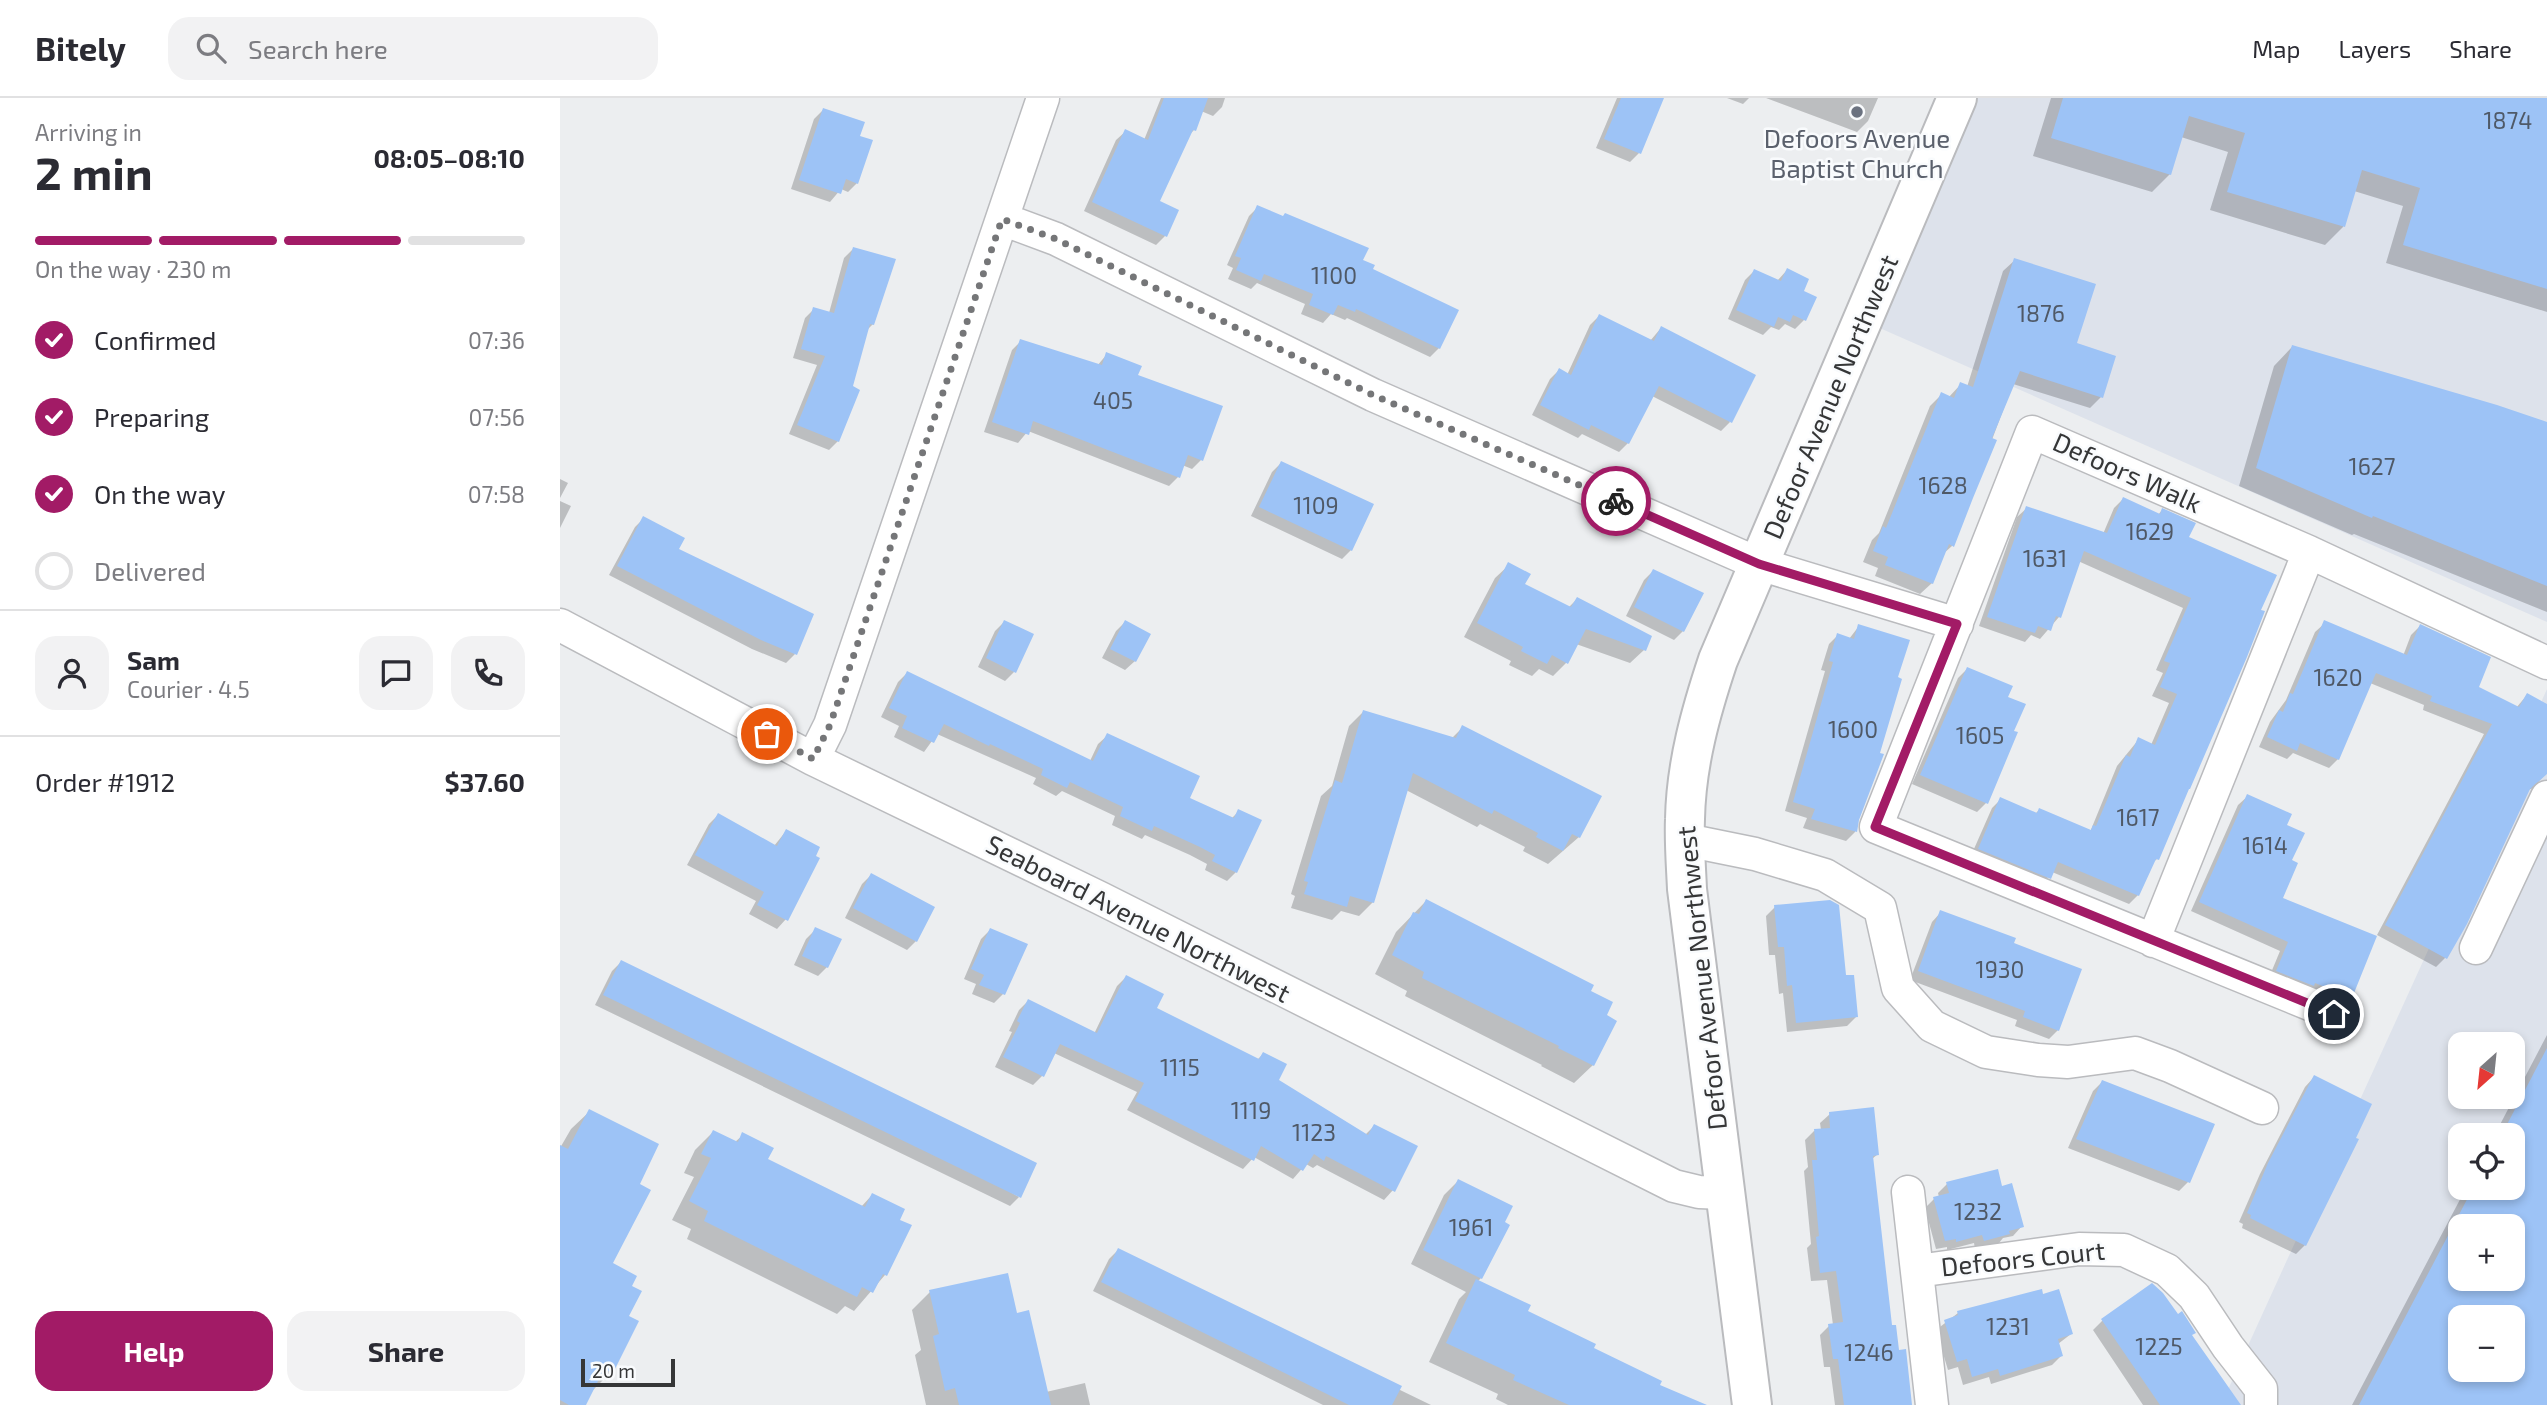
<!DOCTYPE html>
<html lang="en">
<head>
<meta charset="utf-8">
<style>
  :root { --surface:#fff; --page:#f2f2f3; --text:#2b2b33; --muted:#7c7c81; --line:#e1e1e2; --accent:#a21b66 }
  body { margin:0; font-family:"Exo 2",sans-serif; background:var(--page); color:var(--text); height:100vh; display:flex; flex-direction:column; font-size:26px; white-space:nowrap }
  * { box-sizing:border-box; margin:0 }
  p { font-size:23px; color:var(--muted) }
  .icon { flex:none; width:38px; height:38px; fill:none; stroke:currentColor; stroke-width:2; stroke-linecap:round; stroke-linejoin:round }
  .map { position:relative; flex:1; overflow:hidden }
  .drawer { display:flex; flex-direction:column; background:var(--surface); width:560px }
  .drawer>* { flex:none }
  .needle { width:46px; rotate:207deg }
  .tools { position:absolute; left:1888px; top:934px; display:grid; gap:14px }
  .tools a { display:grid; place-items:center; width:77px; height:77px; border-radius:14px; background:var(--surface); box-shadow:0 4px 10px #0003; font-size:35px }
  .scale { position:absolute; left:21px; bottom:18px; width:94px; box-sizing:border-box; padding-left:7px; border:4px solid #353637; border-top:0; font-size:19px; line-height:24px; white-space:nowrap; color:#353637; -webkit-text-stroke:5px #f9fbfd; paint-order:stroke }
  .pin { position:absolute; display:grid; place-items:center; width:60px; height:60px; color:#fff; margin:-30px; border:4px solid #fff; border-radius:50%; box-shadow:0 2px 7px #0007 }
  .courier { position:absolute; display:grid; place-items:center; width:70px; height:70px; margin:-35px; border:5px solid #a21b66; border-radius:50%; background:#fff; color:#222; box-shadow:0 2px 9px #0007 }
  .overview em { font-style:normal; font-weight:700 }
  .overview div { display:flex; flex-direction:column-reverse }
  .overview { display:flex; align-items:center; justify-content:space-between; height:119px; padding:0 35px }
  h1 { font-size:46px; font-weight:700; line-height:52px }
  .bar { display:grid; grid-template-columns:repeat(4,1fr); gap:10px 7px; align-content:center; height:84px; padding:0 35px }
  .bar i { height:9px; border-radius:5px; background:var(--line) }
  .bar .active { background:var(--accent) }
  .bar p { grid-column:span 4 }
  .line { display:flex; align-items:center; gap:18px; padding:0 35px; border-top:2px solid var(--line) }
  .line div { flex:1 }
  .round { display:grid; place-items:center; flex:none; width:74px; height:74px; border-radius:21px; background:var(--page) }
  ol { padding:0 35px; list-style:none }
  li { display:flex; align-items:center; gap:21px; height:77px }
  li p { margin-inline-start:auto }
  li .icon { padding:7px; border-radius:50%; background:var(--accent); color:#fff; stroke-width:4 }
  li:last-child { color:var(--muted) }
  li i { width:38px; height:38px; border:4px solid var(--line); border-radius:50% }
  .cta { display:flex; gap:14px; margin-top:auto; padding:14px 35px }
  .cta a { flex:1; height:80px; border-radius:21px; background:var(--accent); color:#fff; font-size:28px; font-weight:700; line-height:80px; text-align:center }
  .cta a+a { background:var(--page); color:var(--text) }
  header { display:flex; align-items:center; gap:42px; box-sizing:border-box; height:98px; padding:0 35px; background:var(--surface); border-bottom:2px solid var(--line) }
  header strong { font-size:33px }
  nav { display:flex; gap:38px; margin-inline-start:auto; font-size:24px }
  .search { width:490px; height:63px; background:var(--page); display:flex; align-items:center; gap:18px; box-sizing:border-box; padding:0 24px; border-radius:21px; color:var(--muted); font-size:26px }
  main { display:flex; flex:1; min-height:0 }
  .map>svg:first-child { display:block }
  .built { fill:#dde2eb; fill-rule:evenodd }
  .shadow { fill:#0003; fill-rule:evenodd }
  .building { fill:#9dc3f6; fill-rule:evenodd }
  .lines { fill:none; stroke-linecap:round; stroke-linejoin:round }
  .street-casing { stroke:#babbbe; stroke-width:35 }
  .secondary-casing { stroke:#babbbe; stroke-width:42 }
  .street { stroke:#fff; stroke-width:32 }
  .secondary { stroke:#fff; stroke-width:38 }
  .done { stroke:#757678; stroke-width:7; stroke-dasharray:0 12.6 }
  .route { stroke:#a21b66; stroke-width:9 }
  .worship-dot { fill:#6b7280; stroke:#f9fbfd; stroke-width:2.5 }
  .labels { text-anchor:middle; stroke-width:5; stroke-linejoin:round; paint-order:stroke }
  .number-label { font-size:23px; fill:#4f5967 }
  .worship-label { font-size:26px; fill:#5b616d; stroke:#f9fbfd }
  .street-label { font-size:26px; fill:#353637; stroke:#f9fbfd }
</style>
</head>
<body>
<header>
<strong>Bitely</strong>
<div class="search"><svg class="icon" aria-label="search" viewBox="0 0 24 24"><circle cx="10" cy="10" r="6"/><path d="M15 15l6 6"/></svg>Search here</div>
<nav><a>Map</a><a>Layers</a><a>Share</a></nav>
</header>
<main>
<section class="drawer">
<div class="overview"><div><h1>2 min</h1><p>Arriving in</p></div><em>08:05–08:10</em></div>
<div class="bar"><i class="active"></i><i class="active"></i><i class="active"></i><i></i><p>On the way · 230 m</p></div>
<ol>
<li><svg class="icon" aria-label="check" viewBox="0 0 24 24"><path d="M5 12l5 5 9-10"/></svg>Confirmed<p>07:36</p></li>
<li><svg class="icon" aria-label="check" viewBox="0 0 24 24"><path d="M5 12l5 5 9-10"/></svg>Preparing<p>07:56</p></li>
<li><svg class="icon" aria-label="check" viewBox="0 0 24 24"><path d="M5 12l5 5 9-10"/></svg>On the way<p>07:58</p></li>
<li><i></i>Delivered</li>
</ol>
<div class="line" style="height:126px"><a class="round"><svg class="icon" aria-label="person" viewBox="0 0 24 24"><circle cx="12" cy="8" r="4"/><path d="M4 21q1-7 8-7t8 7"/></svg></a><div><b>Sam</b><p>Courier · 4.5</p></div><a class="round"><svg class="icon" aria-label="chat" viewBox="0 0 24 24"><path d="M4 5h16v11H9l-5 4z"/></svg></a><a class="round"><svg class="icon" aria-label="phone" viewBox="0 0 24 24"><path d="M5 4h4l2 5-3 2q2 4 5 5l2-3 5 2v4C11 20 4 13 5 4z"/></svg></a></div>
<div class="line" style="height:91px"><div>Order #1912</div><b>$37.60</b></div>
<div class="cta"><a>Help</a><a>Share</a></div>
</section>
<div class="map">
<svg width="1987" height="1307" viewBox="0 0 1987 1307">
  <rect width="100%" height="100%" fill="#eceef0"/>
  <path class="built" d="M1396 0H1987V524L1306 224Z
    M1987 591V1307H1661L1865 859ZM1900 947H1953V999H1900ZM1900 1038H1953V1090H1900ZM1900 1129H1953V1181H1900ZM1900 1220H1953V1272H1900Z"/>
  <path class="shadow" d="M601 0H665L662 9 653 18 641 13 634 32 628 38 597 103 605 138 596 147 524 113 556 42 566 33 584 42Z
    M1057 0H1102L1079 55 1070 64 1036 50Z
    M1167 0H1189L1183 6Z
    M1206 0H1318L1308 23 1297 34Z
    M1491 0H1987V214L1826 165 1843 108 1794 93 1783 129 1765 147 1650 112 1668 54 1621 39 1610 76 1592 94 1473 58Z
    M263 12 298 39 297 85 288 94 281 91 270 104 231 91 254 21Z
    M698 109 801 163 811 172 879 250 870 259 787 220 785 222 771 216 763 225 741 216 745 206 697 185 691 191 668 181 673 170 667 167 689 118Z
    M293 151 313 226 307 232 278 343 269 352 229 336 257 267 233 260 245 220 254 211 269 215 284 160Z
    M1455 162 1515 246 1541 299 1530 310 1453 286 1392 448 1383 456 1372 485 1360 496 1315 478 1318 470 1303 464 1312 442 1319 435 1370 308 1381 297 1388 300 1401 286 1407 289 1443 173Z
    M1227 172 1242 194 1244 222 1235 231 1225 226 1219 232 1211 229 1203 237 1168 221 1185 182 1194 173 1217 183Z
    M1039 218 1090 243 1101 230 1170 324 1161 333 1092 298 1068 345 1059 354 1022 336 1018 340 972 317 990 281 999 272 1007 277 1030 227Z
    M461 243 537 268 547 256 576 278 641 362 632 371 622 367 618 379 609 388 468 333 458 345 424 334 452 252Z
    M1732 249 1987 326V514L1794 436 1792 437 1679 388 1714 268Z
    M721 365 791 452 782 461 691 418 712 374Z
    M0 381 8 385 0 400Z
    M1563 401 1598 417 1602 412 1627 440 1714 478 1597 761 1591 766 1578 797 1569 806 1492 774 1480 789 1410 760 1432 710 1441 701 1475 716 1479 712 1530 734 1557 668 1579 641 1591 647 1609 605 1592 598 1603 575 1596 572 1623 510 1518 463 1499 519 1480 541 1471 537 1465 544 1419 528 1457 419 1467 410 1543 436 1554 410Z
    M0 403 11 408 0 430Z
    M84 420 117 451 235 556 226 565 192 551 49 477 75 429Z
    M949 467 963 487 1008 510 1017 501 1084 552 1070 565 1016 546 1006 565 993 578 979 571 972 578 949 567 951 563 904 539 935 480Z
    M1093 473 1123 533 1114 542 1066 518 1084 482Z
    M444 524 454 574 445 583 418 569 435 533Z
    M565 524 575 563 565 572 542 560 556 533Z
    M1765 525 1843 558 1851 537 1860 528 1917 590 1956 610 1967 597 1987 608 1986 675 1973 690 1968 692 1905 825 1885 860 1876 869 1817 837 1924 636 1863 612 1864 607 1810 585 1778 661 1769 670 1733 655 1727 661 1699 649 1710 624 1726 602 1755 534Z
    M1299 528 1297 722 1295 734 1286 743 1243 730 1247 720 1225 713 1265 573 1261 572 1269 546 1278 537 1289 541Z
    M1407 571 1446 600 1426 705 1417 714 1352 686 1398 580Z
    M347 575 530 663 538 646 548 637 628 700 671 721 679 713 676 774 667 783 645 772 647 766 630 757 585 737 582 741 552 727 555 718 502 693 496 698 473 686 476 680 377 636 364 654 334 639 339 628 321 619 338 584Z
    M803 614 892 640 903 629 1019 739 988 766 963 753 965 749 920 726 917 729 846 692 813 804 799 818 781 813 772 822 731 810 735 798 731 796 761 698 772 688 789 628Z
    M1688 698 1725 728 1730 763 1721 801 1790 899 1781 908 1708 882 1720 853 1631 813 1678 707Z
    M158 717 214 748 226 733V821L217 831 189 816 196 803 127 767 149 726Z
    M311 777 356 843 347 852 285 820 302 786Z
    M866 803 1029 894 1044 918 1033 967 1014 985 981 968 982 967 845 898 847 893 815 876 836 834Z
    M1215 809 1284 879 1297 918 1287 928 1227 934 1223 895 1219 896 1215 857H1209L1206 818Z
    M1381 814 1452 846 1498 932 1489 941 1455 928 1457 922 1350 882 1372 824Z
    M256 831 267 869 258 878 234 867 246 841Z
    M430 832 465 847 443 896 434 905 412 896 416 886 404 881 421 841Z
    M61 864 459 1099 450 1108 35 907 52 873Z
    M566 879 595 910 697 962 703 956 717 983 805 1037 814 1028 833 1092 824 1102 757 1067 753 1070 746 1066 733 1081 694 1059 683 1071 567 1012 577 994 494 955 482 978 473 987 435 969 452 934 449 933 459 912 468 903 534 936 557 888Z
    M1987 937V1307H1792L1906 1090H1953V1038H1934ZM1900 1129H1953V1181H1900ZM1900 1220H1953V1272H1900Z
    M1754 979 1745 1147 1736 1156 1682 1130 1683 1126 1679 1124 1700 1076 1745 989Z
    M1542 984 1628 1084 1619 1093 1508 1050 1533 993Z
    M30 1013 77 1087 51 1166 69 1189 67 1219 51 1274 33 1292 24 1307H0V1050L11 1031Z
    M1270 1016 1318 1056 1312 1061 1330 1229 1350 1307H1275L1270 1269H1264L1260 1237 1269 1228 1273 1227 1267 1182 1251 1183 1247 1150 1251 1146 1244 1073 1248 1069 1245 1042 1254 1033 1261 1032 1260 1025Z
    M153 1034 175 1044 183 1037 206 1062 301 1109 312 1097 325 1177 294 1213 285 1208 277 1216 127 1141 131 1131 112 1122 134 1079 124 1075 135 1052Z
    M898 1083 921 1180 918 1183 966 1214 1098 1287 1110 1307H948L936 1301 938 1296 869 1264 899 1201 906 1194 851 1166 884 1097Z
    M1387 1086 1441 1090 1462 1128 1453 1138 1443 1140 1439 1145 1415 1151 1414 1145 1387 1152V1149L1376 1151 1365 1110 1374 1101 1379 1099 1378 1095Z
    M558 1152 838 1291 871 1307H763L533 1193 549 1161Z
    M1592 1187 1631 1238 1678 1307H1583L1533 1232 1542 1223Z
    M370 1194 456 1217 486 1294 525 1285 530 1307H366L355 1257 361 1252 352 1212Z
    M1398 1215 1511 1236 1498 1246 1501 1258 1492 1267 1431 1286 1429 1279 1403 1287 1398 1269 1388 1272 1376 1232Z"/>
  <path class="building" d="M604 0H648L636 33 633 32 600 103 619 112 607 139 532 104 565 31 588 42Z
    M1061 0H1104L1081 56 1044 41Z
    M1503 0H1987V191L1843 147 1860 90 1802 72 1785 129 1667 94 1685 35 1629 18 1611 77 1491 40Z
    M263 10 305 24 300 38 313 42 298 86 286 81 281 96 239 82Z
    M697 107 723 118 725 115 809 150 803 162 815 167 813 171 899 212 880 251 796 211 795 214 778 207 773 217 749 207 753 196 704 176 701 183 676 172 681 160 675 158Z
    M293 149 336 161 314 227 310 226 293 288 300 292 279 344 237 327 265 258 241 251 253 209 274 215Z
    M1454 160 1536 186 1517 245 1556 258 1543 300 1460 273 1432 340 1437 342 1413 400 1394 449 1389 446 1373 486 1325 467 1328 459 1313 453 1323 428 1326 430 1381 294 1394 300 1400 284 1413 289Z
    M1227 170 1249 181 1244 193 1257 199 1246 223 1233 217 1230 224 1218 219 1214 229 1176 212 1194 171 1221 183Z
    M1039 216 1094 243 1101 228 1196 277 1172 325 1099 288 1069 346 1031 327 1029 332 980 307 999 270 1011 277Z
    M460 241 542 267 546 254 582 268 578 277 663 308 643 363 628 357 620 380 473 323 469 337 432 324Z
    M1732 247 1937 307 1987 324V488L1813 418 1812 420 1696 370Z
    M721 363 814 406 792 453 699 409Z
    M1563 399 1600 416 1602 410 1636 425 1629 439 1717 477 1701 512 1705 513 1687 559 1630 691H1629L1599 762 1596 761 1579 798 1498 764 1491 781 1418 751 1440 699 1477 715 1479 710 1531 732 1533 727 1536 728 1566 657 1570 659 1578 639 1595 647 1617 596 1600 589 1610 565 1604 563 1631 500 1524 453 1501 520 1496 518 1491 533 1478 528 1475 535 1427 519 1466 408 1547 435Z
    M83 418 125 440 119 451 254 516 237 557 201 542 57 468Z
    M948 464 971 476 965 486 1011 509 1017 499 1092 538 1086 553 1026 531 1008 566 992 557 987 566 961 553 963 549 917 525Z
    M1093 471 1144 495 1124 534 1074 509Z
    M444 522 474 536 456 575 426 560Z
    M565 522 591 536 576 564 550 551Z
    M1764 522 1847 557 1860 526 1931 559 1919 589 1959 609 1967 595 1987 606V676L1970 691 1907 826 1887 861 1825 827 1932 626 1870 603 1872 598 1816 575 1779 662 1740 645 1737 653 1707 639 1719 612 1723 614 1730 595 1733 596Z
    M1298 526 1350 542 1338 579 1342 581 1320 655 1324 656 1299 722 1297 734 1251 721 1255 711 1233 704 1273 564 1269 563 1277 535 1294 541Z
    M1407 569 1453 588 1448 599 1466 606 1454 633 1458 634 1428 706 1360 677Z
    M347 573 533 663 547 635 640 678 630 700 674 720 678 711 702 722 677 775 652 763 655 757 640 749 594 728 592 733 560 718 563 709 510 684 507 690 481 677 483 671 430 646 429 648 384 626 374 645 342 630 347 618 329 610Z
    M803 612 896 640 902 627 1042 698 1020 740 1012 736 1003 753 976 739 978 735 934 712 932 716 853 675 814 805 790 798 787 809 744 796 748 784 744 783 775 682 782 685Z
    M1687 696 1732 716 1727 727 1745 735 1732 762 1738 765 1723 800 1817 838 1792 900 1755 885 1754 888 1716 873 1728 844 1639 804Z
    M158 715 217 748 226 731 260 749 256 758 260 760 228 823 197 807 204 794 135 757Z
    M311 775 375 809 357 844 293 810Z
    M866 801 1034 887 1031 893 1053 904 1047 917 1057 923 1034 968 998 950 999 948 862 880 864 874 832 857 853 814 859 816Z
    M1270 802 1279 807 1286 877H1294L1298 919 1236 925 1232 887 1227 888 1224 849H1218L1214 807Z
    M1380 812 1456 840 1454 845 1522 871 1499 933 1463 919 1465 913 1358 873Z
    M255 829 282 841 268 870 242 858Z
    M430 830 468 846 445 897 419 887 424 877 411 871Z
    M61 862 477 1065 461 1100 43 897Z
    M566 877 604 896 597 910 699 961 703 954 727 966 719 982 808 1037 814 1026 858 1048 835 1094 766 1058 764 1063 754 1056 743 1073 701 1048 694 1063 575 1003 584 985 500 946 484 979 443 959 460 925 457 923 468 901 537 935Z
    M1987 950V1307H1799L1913 1090H1953V1038H1941ZM1900 1129H1953V1181H1900ZM1900 1220H1953V1272H1900Z
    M1754 977 1812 1006 1796 1040 1799 1041 1746 1148 1690 1120 1691 1117 1687 1115 1708 1065Z
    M1542 982 1655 1026 1630 1085 1516 1041Z
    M1314 1009 1319 1057 1313 1058 1332 1227H1336L1339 1252 1346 1251 1352 1307H1284L1278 1261H1273L1268 1226 1283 1224 1276 1173 1260 1175 1256 1139 1259 1138 1252 1062H1257L1254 1031 1270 1030 1269 1014Z
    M29 1011 99 1046 80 1086 91 1092 53 1165 77 1178 72 1188 82 1193 69 1218 79 1223 53 1275 44 1271 26 1307H9L0 1302V1047L8 1051Z
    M153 1032 178 1044 182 1034 214 1050 208 1061 305 1109 312 1095 345 1111 340 1122 352 1127 327 1178 323 1176 313 1195 302 1189 297 1199 144 1123 148 1113 129 1103 151 1060 141 1056Z
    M1438 1071 1442 1088 1452 1085 1464 1129 1449 1133 1450 1136 1424 1143 1422 1137 1396 1144V1141L1385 1143 1373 1099 1389 1095 1386 1084Z
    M898 1081 953 1108 945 1124 950 1127 922 1181 863 1152Z
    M558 1150 842 1288 832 1307H789L541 1184Z
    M448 1175 457 1215 469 1212 491 1307H399L395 1290 385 1293 373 1238 379 1236 369 1192Z
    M916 1181 971 1207 968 1213 1036 1246 1034 1250 1102 1283 1100 1287 1147 1307H1009L953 1282 955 1277 886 1245Z
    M1592 1185 1603 1195 1618 1216 1622 1213 1636 1235 1632 1237 1681 1307H1600L1541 1221Z
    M1482 1191 1483 1196 1499 1191 1513 1236 1498 1241 1503 1258 1440 1278 1438 1271 1412 1279 1407 1261 1397 1264 1384 1222 1398 1217 1397 1213Z"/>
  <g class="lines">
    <g class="street-casing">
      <path id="street" d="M442 121 496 141 813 297 1199 466 1397 526
        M0 527 253 661 540 800 1114 1088 1139 1094 1164 1095
        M253 661 270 627 483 0
        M1126 742 1195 756 1265 777 1320 810 1338 890 1372 928 1426 954 1478 962 1508 964 1575 955 1610 968 1702 1010
        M1593 843 1749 454
        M1916 850 1987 699
        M1774 916 1316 729 1472 334 1749 454 1987 565
        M1348 1094 1372 1307
        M1357 1173 1519 1151 1564 1152 1607 1172 1634 1198 1668 1249 1701 1291V1307"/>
    </g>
    <g class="secondary-casing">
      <path id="secondary" d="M1192 1307 1127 791C1126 768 1124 744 1125 721 1126 666 1141 613 1158 562L1397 0"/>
    </g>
    <use href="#street" class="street"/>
    <use href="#secondary" class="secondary"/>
  </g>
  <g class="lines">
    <path class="done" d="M207 636 253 661 270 627 442 121 496 141 813 297 1056 403"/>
    <path class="route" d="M1056 403 1199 466 1397 526 1315 729 1774 916"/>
  </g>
  <circle class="worship-dot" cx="1297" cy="14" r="7"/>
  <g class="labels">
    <g class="number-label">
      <text x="1948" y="31">1874</text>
      <text x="774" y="186">1100</text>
      <text x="1481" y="224">1876</text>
      <text x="553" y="311">405</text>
      <text x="1812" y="377">1627</text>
      <text x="1383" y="396">1628</text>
      <text x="756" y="416">1109</text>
      <text x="1590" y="442">1629</text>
      <text x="1485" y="469">1631</text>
      <text x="1778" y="588">1620</text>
      <text x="1293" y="640">1600</text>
      <text x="1420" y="646">1605</text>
      <text x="1578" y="728">1617</text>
      <text x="1705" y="756">1614</text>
      <text x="1440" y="880">1930</text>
      <text x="620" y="978">1115</text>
      <text x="691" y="1021">1119</text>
      <text x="754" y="1043">1123</text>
      <text x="1418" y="1122">1232</text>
      <text x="911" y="1138">1961</text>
      <text x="1448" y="1237">1231</text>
      <text x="1599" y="1257">1225</text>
      <text x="1309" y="1263">1246</text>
    </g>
    <g class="worship-label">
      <text x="1297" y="50">Defoors Avenue<tspan x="1297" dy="30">Baptist Church</tspan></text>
    </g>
    <g class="street-label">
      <text transform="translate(1271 299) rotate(-67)" y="9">Defoor Avenue Northwest</text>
      <text transform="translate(1567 375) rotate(24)" y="9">Defoors Walk</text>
      <text transform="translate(578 821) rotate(27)" y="9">Seaboard Avenue Northwest</text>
      <text transform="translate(1142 880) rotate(-96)" y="9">Defoor Avenue Northwest</text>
      <text transform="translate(1463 1161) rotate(-6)" y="9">Defoors Court</text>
    </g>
  </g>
</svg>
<div class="tools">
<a><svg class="needle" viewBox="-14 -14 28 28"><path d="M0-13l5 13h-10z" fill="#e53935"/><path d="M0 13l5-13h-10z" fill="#7c7c81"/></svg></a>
<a><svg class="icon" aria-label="locate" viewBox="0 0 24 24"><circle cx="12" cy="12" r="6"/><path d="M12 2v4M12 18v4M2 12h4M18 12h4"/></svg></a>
<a>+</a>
<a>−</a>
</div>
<div class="scale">20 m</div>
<div class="pin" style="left:207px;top:636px;background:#ea580c"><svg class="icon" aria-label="bag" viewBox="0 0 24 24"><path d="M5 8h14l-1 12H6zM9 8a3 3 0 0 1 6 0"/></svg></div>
<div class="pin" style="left:1774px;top:916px;background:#1f2937"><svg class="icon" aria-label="home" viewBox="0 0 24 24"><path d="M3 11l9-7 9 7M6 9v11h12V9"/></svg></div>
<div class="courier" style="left:1056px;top:403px"><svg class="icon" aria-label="bike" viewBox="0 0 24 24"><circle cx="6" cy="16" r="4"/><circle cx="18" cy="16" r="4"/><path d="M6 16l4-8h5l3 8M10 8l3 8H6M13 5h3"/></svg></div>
</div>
</main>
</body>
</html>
